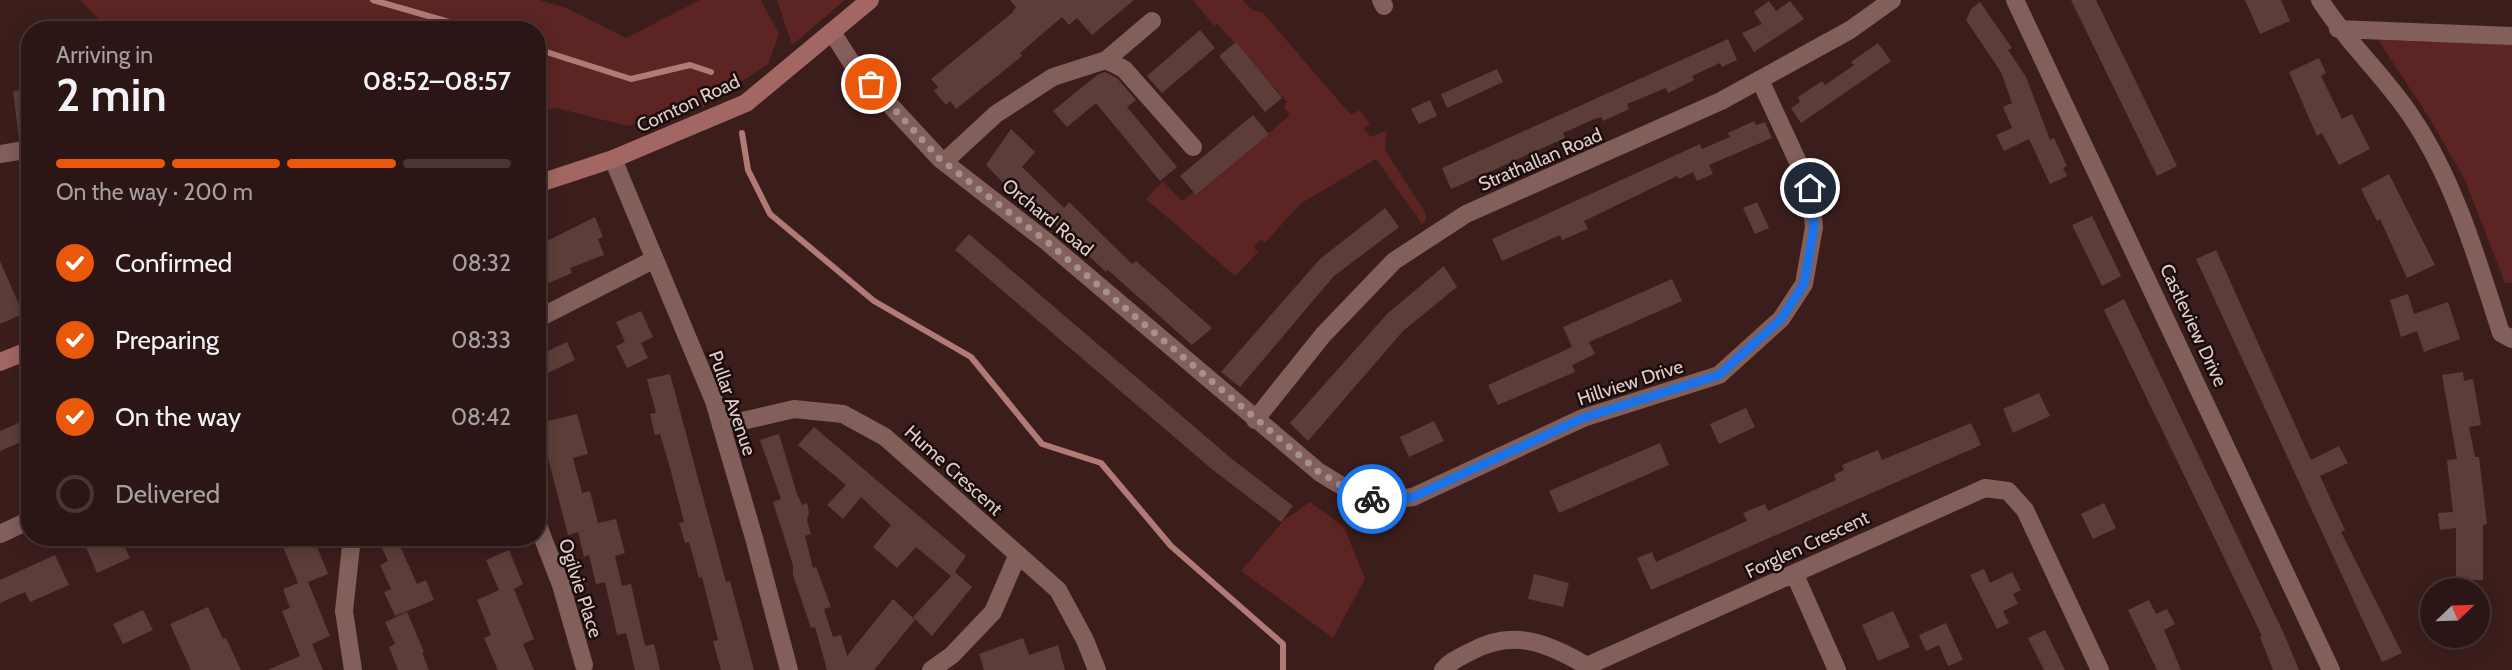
<!DOCTYPE html>
<html lang="en">
<head>
<meta charset="utf-8">
<style>
  :root { --surface:#2c1615; --page:#382322; --text:#f1f3f6; --muted:#a69fa0; --line:#483534; --accent:#ea580c }
  body { margin:0; font-family:Cabin,sans-serif; background:var(--page); color:var(--text); height:100vh; display:flex; flex-direction:column; font-size:26px; white-space:nowrap }
  * { box-sizing:border-box; margin:0 }
  p { font-size:23px; color:var(--muted) }
  .icon { flex:none; width:38px; height:38px; fill:none; stroke:currentColor; stroke-width:2; stroke-linecap:round; stroke-linejoin:round }
  .map { position:relative; flex:1; overflow:hidden }
  .drawer { position:absolute; left:21px; top:21px; width:525px; height:525px; display:flex; flex-direction:column; background:var(--surface); border-radius:28px; box-shadow:0 4px 18px #0003,0 0 0 2px var(--line) }
  .drawer>* { flex:none }
  .needle { width:46px; rotate:67deg }
  .controls { position:absolute; left:2420px; top:578px; display:grid; gap:14px }
  .controls a { display:grid; place-items:center; width:70px; height:70px; border-radius:50%; background:var(--surface); box-shadow:0 4px 18px #0003,0 0 0 2px var(--line); font-size:35px }
  .pin { position:absolute; display:grid; place-items:center; width:60px; height:60px; color:#fff; margin:-30px; border:4px solid #fff; border-radius:50%; box-shadow:0 2px 7px #0007 }
  .courier { position:absolute; display:grid; place-items:center; width:70px; height:70px; margin:-35px; border:5px solid #1a73e8; border-radius:50%; background:#fff; color:#222; box-shadow:0 2px 9px #0007 }
  .summary em { font-style:normal; font-weight:600 }
  .summary div { display:flex; flex-direction:column-reverse }
  .summary { display:flex; align-items:center; justify-content:space-between; height:119px; padding:0 35px }
  h1 { font-size:46px; font-weight:600; line-height:52px }
  .bar { display:grid; grid-template-columns:repeat(4,1fr); gap:10px 7px; align-content:center; height:84px; padding:0 35px }
  .bar i { height:9px; border-radius:5px; background:var(--line) }
  .bar .current { background:var(--accent) }
  .bar p { grid-column:span 4 }
  ol { padding:0 35px; list-style:none }
  li { display:flex; align-items:center; gap:21px; height:77px }
  li p { margin-inline-start:auto }
  li .icon { padding:7px; border-radius:50%; background:var(--accent); color:#fff; stroke-width:4 }
  li:last-child { color:var(--muted) }
  li i { width:38px; height:38px; border:4px solid var(--line); border-radius:50% }
  .map>svg:first-child { display:block }
  .green { fill:#5c2422 }
  .lines { fill:none; stroke-linecap:round; stroke-linejoin:round }
  .stream { stroke:#b27a76; stroke-width:6 }
  .building { fill:#5d3d3a }
  .minor { stroke:#825f5b; stroke-width:18 }
  .secondary { stroke:#a26762; stroke-width:18 }
  .done { stroke:#a68f8d; stroke-width:7; stroke-dasharray:0 12.6 }
  .route { stroke:#1a73e8; stroke-width:9 }
  .labels { text-anchor:middle; stroke-width:5; stroke-linejoin:round; paint-order:stroke }
  .street-label { font-size:19px; fill:#e0ccca; stroke:#190c0b }
</style>
</head>
<body>
<div class="map">
<svg width="2512" height="670" viewBox="0 0 2512 670">
  <rect width="100%" height="100%" fill="#3b1e1c"/>
  <path class="green" d="M80 0H539L564 7 626 38 700 0H761L779 34 768 64 703 107 627 126 557 108 537 111V30H109Z
    M777 0H845L792 45Z
    M1193 0H1242L1252 10 1262 12 1351 115 1360 110 1370 124 1364 128 1370 137 1386 131 1385 150 1425 212 1426 220 1422 224 1376 159 1300 204 1265 243 1261 240 1254 246 1258 252 1235 276 1146 199 1163 181 1182 201 1194 192 1197 195 1290 115 1284 107 1287 102 1217 23 1214 26Z
    M2378 40 2512 44V283H2505L2465 180 2430 119Z
    M1310 502 1344 527 1365 579 1333 638 1241 571 1284 520Z"/>
  <g class="lines">
    <path class="stream" d="M373 0 477 30
      M537 49 631 79 690 65 711 72
      M742 133 748 170 770 214 874 301 971 357 1042 444 1101 463 1171 546 1283 644V670"/>
  </g>
  <path class="building" d="M1010 0H1134L1092 35 1077 18 1069 25 1062 17 1020 53 1022 56 956 109 950 101 946 105 934 91 938 87 931 79 1012 13 1016 7Z
    M2071 0H2096L2177 166 2157 176Z
    M2245 0H2281L2290 21 2260 34Z
    M1769 1 1776 11 1790 1 1804 19 1754 52 1742 33 1762 24 1754 12Z
    M1980 2 2012 48 2008 50 2026 77 2050 140 2054 138 2067 166 2063 168 2067 176 2050 184 2029 139 2004 151 1996 135 2012 128 2003 107 2012 103 2001 72 1966 20 1971 9Z
    M1200 30 1215 48 1162 93 1147 76Z
    M1728 39 1737 60 1722 67 1720 63 1692 76 1694 80 1668 93 1666 88 1627 104 1629 109 1603 121 1601 117 1592 120 1563 133 1565 138 1451 189 1442 168Z
    M1236 42 1282 98 1265 112 1219 56Z
    M1878 43 1891 61 1801 123 1791 108 1800 102 1798 97 1822 81 1825 85 1854 65 1851 62Z
    M2319 58 2326 73 2321 76 2342 119 2352 114 2370 149 2339 165 2322 133 2317 136 2289 72Z
    M1497 69 1503 82 1447 108 1441 94Z
    M1105 72 1117 78 1136 100 1127 107 1177 167 1160 181 1096 103 1067 127 1053 111 1097 75Z
    M30 89V138L19 139 13 91Z
    M1430 100 1437 116 1419 124 1411 109Z
    M1253 115 1269 134 1196 195 1180 176Z
    M1754 121 1756 125 1765 122 1772 138 1709 165 1713 174 1697 181 1693 172 1679 179 1677 176 1584 221 1588 229 1562 240 1560 235 1502 261 1492 239 1700 144 1702 149 1730 137 1728 133Z
    M1011 129 1035 152 1022 167 1064 208 1069 202 1132 264 1136 261 1212 328 1192 345 1108 270 1106 272 1035 206 1031 211 986 165Z
    M2389 174 2435 265 2407 278 2380 219 2377 221 2361 189Z
    M1757 202 1769 228 1755 234 1743 208Z
    M1385 208 1399 227 1334 276 1240 387 1221 372 1320 259Z
    M2092 216 2121 276 2102 286 2072 225Z
    M595 217 603 237 598 239 604 255 570 268 572 273 537 288V246Z
    M969 234 1232 459 1293 506 1281 522 1213 470 955 250Z
    M2216 250 2311 460 2339 446 2348 463 2320 476 2345 530 2341 532 2402 653 2382 662 2196 259Z
    M0 261 23 314 0 324Z
    M1444 266 1457 287 1403 331 1308 441 1290 423 1387 314Z
    M1672 279 1682 301 1589 342 1595 354 1572 365 1575 372 1498 405 1488 385 1572 347 1563 327Z
    M2408 294 2414 314 2448 302 2460 339 2424 352 2417 331 2401 337 2390 300Z
    M2124 299 2284 634 2299 670H2273L2260 637 2262 636 2104 310Z
    M641 311 653 337 641 343 648 358 627 368 616 346 625 342 616 322Z
    M567 342 575 360 537 378V356Z
    M2463 372 2464 381 2473 379 2481 425 2469 427 2475 457H2479L2487 524 2483 525V580H2472V590H2456V528L2440 530 2438 513 2453 512 2447 460 2457 459 2442 375Z
    M670 374 726 582 730 581 754 670H721L713 641 718 640 702 577 699 578 689 542 685 543 679 523 684 522 669 464 660 434 655 435 650 414 656 413 647 379Z
    M2039 393 2050 416 2013 433 2003 409Z
    M1746 408 1755 427 1719 444 1710 424Z
    M577 414 588 454 573 458 582 493 590 491 598 523 616 519 625 553 615 556 622 586 631 584 645 646 654 644 660 670H635L626 633 617 635 605 582 596 584 589 555 584 557 578 532 568 535 539 423Z
    M30 418V438L0 451V431Z
    M1434 421 1444 441 1409 457 1400 437Z
    M1971 423 1981 445 1651 590 1637 558 1652 552 1656 562 1747 521 1743 513 1765 504 1768 511 1836 480 1834 475 1844 470 1842 465 1878 450 1882 460Z
    M814 427 966 556 952 576 955 572 972 587 932 636 913 617 951 576 916 547 897 568 873 547 891 525 861 497 843 519 827 505 846 485 798 445Z
    M779 434 797 494 802 505 807 503 809 513 807 520 811 534 805 536 813 568 816 567 831 607 824 609 833 637 841 635 847 656 893 599 915 620 874 670H827L815 627 811 628 793 575V565L773 502 781 499 760 440Z
    M1660 443 1669 465 1559 513 1549 491Z
    M2104 503 2116 528 2093 539 2081 514Z
    M108 537 110 543 121 538 130 558 97 573 86 547Z
    M292 537H313L328 574 308 582 330 636 312 644 323 670H268L300 656 282 611 290 608 283 589 298 583 281 542Z
    M377 537H396L417 584 426 580 434 600 395 616 384 592 391 589 380 565 388 561Z
    M509 550 523 584 514 589 534 639 523 644 534 670H498L484 638 491 635 477 600 499 590 486 560Z
    M55 555 69 585 30 602 25 592 0 603V580Z
    M1984 569 1990 583 2012 572 2021 590 2013 594 2018 604 2003 611 2009 623 1997 629 1970 575Z
    M1534 574 1569 583 1563 607 1528 599Z
    M2149 600 2156 614 2167 609 2175 624 2164 630 2181 670H2157L2128 610Z
    M208 607 223 639 226 638 241 670H191L170 624Z
    M143 610 153 630 123 644 113 624Z
    M1893 611 1910 647 1878 661 1862 625Z
    M407 612 424 652 422 653 429 670H398L389 647 395 644 385 622Z
    M1946 623 1963 660 1948 666 1939 645 1926 651 1919 635Z
    M2045 630 2065 670H2044L2028 638Z
    M1023 638 1029 655 1058 645 1065 670H984L979 654Z"/>
  <g class="lines">
    <path class="minor" d="M1381 0 1384 6
      M2015 0 2331 670
      M2320 0C2347 43 2386 77 2413 119 2455 182 2478 262 2501 333L2512 339
      M2338 29 2512 36
      M832 32 853 65 940 159 1046 241 1319 472C1356 495 1369 504 1413 497L1583 418 1719 375 1781 319 1804 284 1814 227 1810 188 1760 80
      M1106 60 1152 21
      M0 154 30 149
      M613 159 714 401 754 538 789 670
      M944 162 996 114 1053 77 1106 60 1124 69 1193 147
      M537 319 653 260
      M1255 420 1323 335 1394 261 1466 214 1721 101 1850 30 1892 0
      M721 426 794 409 843 414 885 437 1058 590 1085 640 1097 670
      M537 523 561 585 584 665
      M0 534 30 520
      M352 537 344 611 353 670
      M1795 575 1837 670
      M931 670 952 655 993 612 1018 554
      M1443 670C1450 661 1460 657 1470 652 1513 628 1548 643 1587 666L1985 488 2008 491 2025 510 2100 670"/>
    <path class="secondary" d="M537 184 613 159 746 103 870 0
      M0 362 30 350"/>
  </g>
  <g class="lines">
    <path class="done" d="M871 84 940 159 1046 241 1319 472 1360 497 1372 499"/>
    <path class="route" d="M1372 499 1384 502 1413 497 1583 418 1719 375 1781 319 1804 284 1814 227 1810 188"/>
  </g>
  <g class="labels">
    <g class="street-label">
      <text transform="translate(688 103) rotate(-25)" y="7">Cornton Road</text>
      <text transform="translate(1540 159) rotate(-23)" y="7">Strathallan Road</text>
      <text transform="translate(1048 217) rotate(39)" y="7">Orchard Road</text>
      <text transform="translate(2194 325) rotate(65)" y="7">Castleview Drive</text>
      <text transform="translate(1630 382) rotate(-18)" y="7">Hillview Drive</text>
      <text transform="translate(733 403) rotate(71)" y="7">Pullar Avenue</text>
      <text transform="translate(954 470) rotate(42)" y="7">Hume Crescent</text>
      <text transform="translate(1807 544) rotate(-25)" y="7">Forglen Crescent</text>
      <text transform="translate(581 588) rotate(72)" y="7">Ogilvie Place</text>
    </g>
  </g>
</svg>
<div class="controls">
<a><svg class="needle" viewBox="-14 -14 28 28"><path d="M0-13l5 13h-10z" fill="#e53935"/><path d="M0 13l5-13h-10z" fill="#a69fa0"/></svg></a>
</div>
<div class="pin" style="left:871px;top:84px;background:#ea580c"><svg class="icon" aria-label="bag" viewBox="0 0 24 24"><path d="M5 8h14l-1 12H6zM9 8a3 3 0 0 1 6 0"/></svg></div>
<div class="pin" style="left:1810px;top:188px;background:#1f2937"><svg class="icon" aria-label="home" viewBox="0 0 24 24"><path d="M3 11l9-7 9 7M6 9v11h12V9"/></svg></div>
<div class="courier" style="left:1372px;top:499px"><svg class="icon" aria-label="bike" viewBox="0 0 24 24"><circle cx="6" cy="16" r="4"/><circle cx="18" cy="16" r="4"/><path d="M6 16l4-8h5l3 8M10 8l3 8H6M13 5h3"/></svg></div>
<section class="drawer">
<div class="summary"><div><h1>2 min</h1><p>Arriving in</p></div><em>08:52–08:57</em></div>
<div class="bar"><i class="current"></i><i class="current"></i><i class="current"></i><i></i><p>On the way · 200 m</p></div>
<ol>
<li><svg class="icon" aria-label="check" viewBox="0 0 24 24"><path d="M5 12l5 5 9-10"/></svg>Confirmed<p>08:32</p></li>
<li><svg class="icon" aria-label="check" viewBox="0 0 24 24"><path d="M5 12l5 5 9-10"/></svg>Preparing<p>08:33</p></li>
<li><svg class="icon" aria-label="check" viewBox="0 0 24 24"><path d="M5 12l5 5 9-10"/></svg>On the way<p>08:42</p></li>
<li><i></i>Delivered</li>
</ol>
</section>
</div>
</body>
</html>
